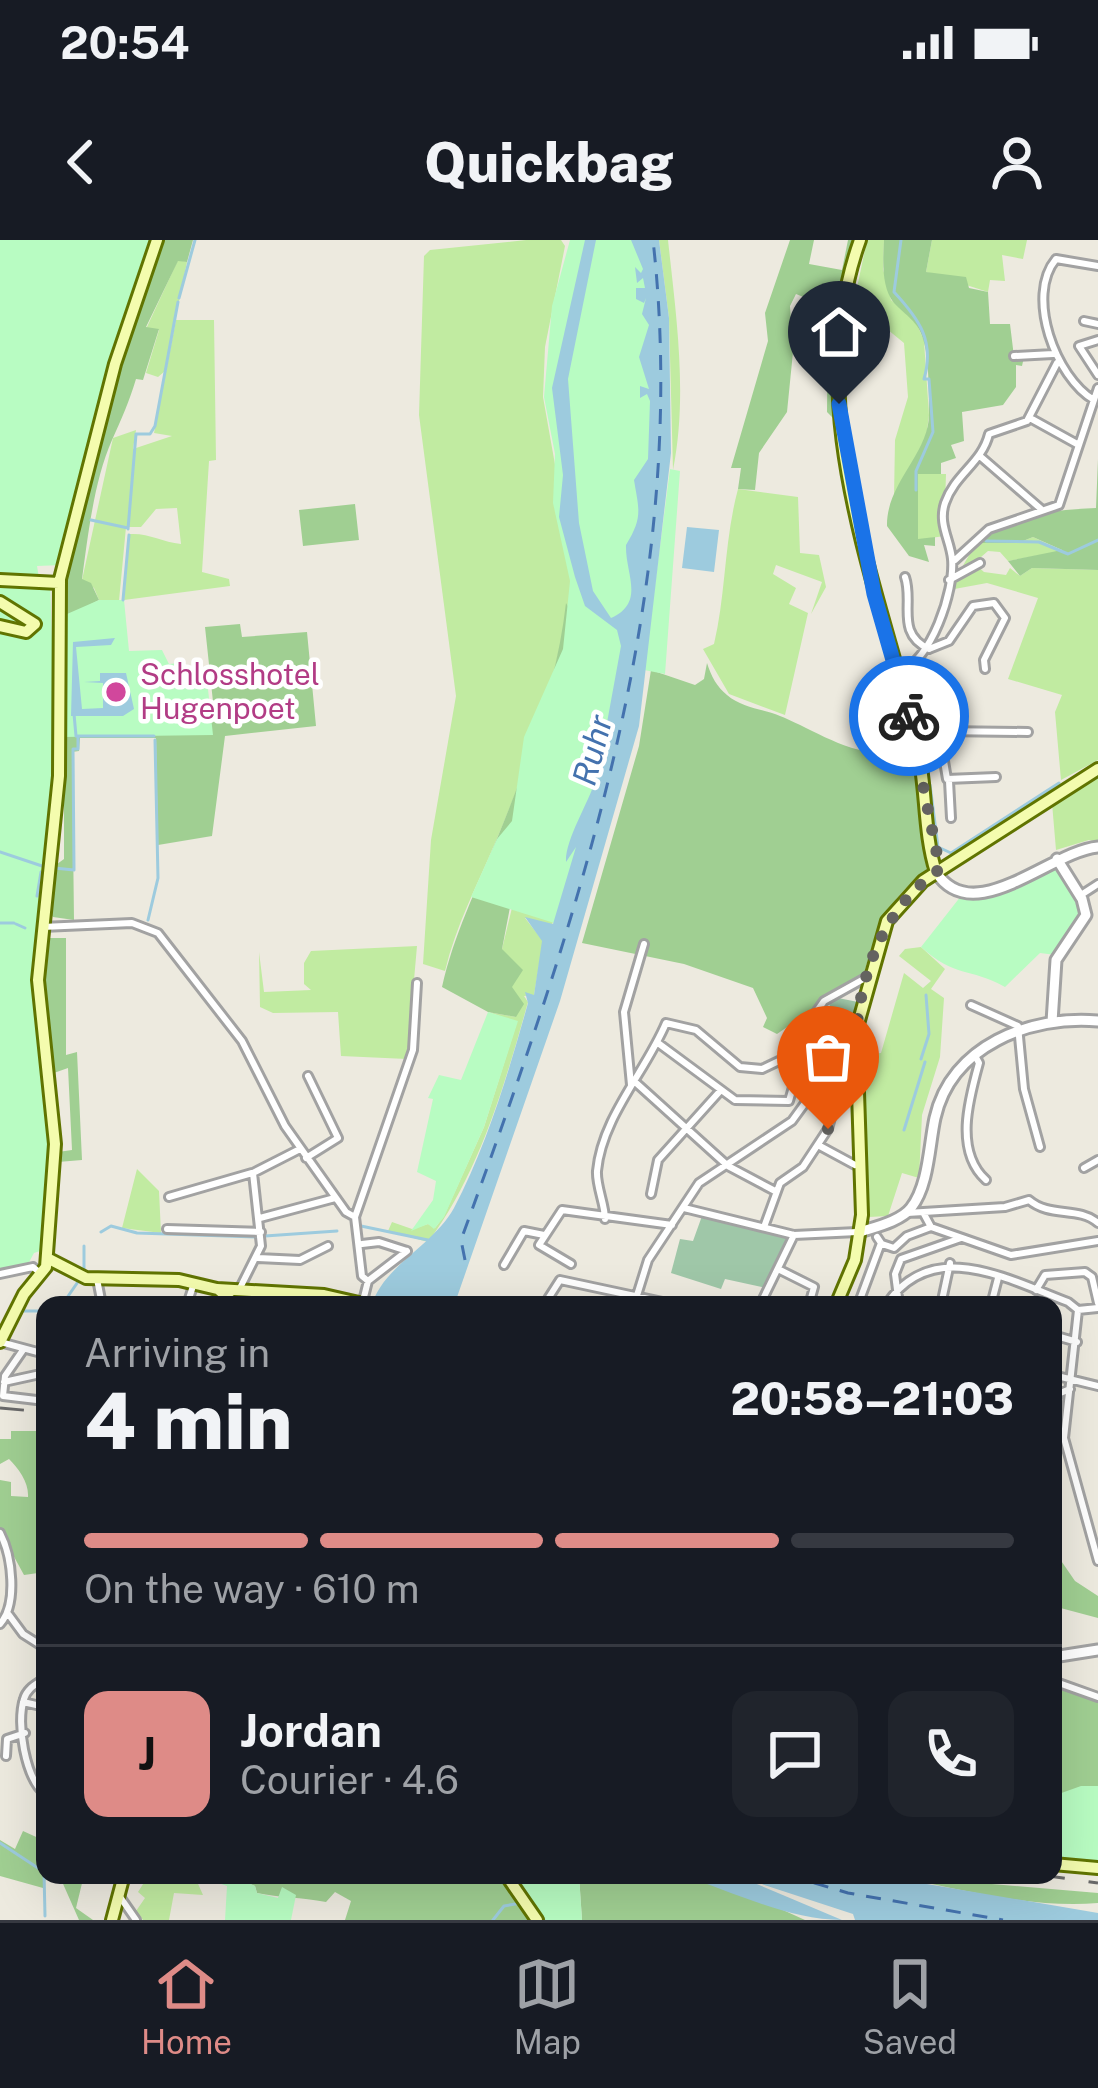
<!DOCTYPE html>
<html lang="en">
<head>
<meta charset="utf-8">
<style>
  :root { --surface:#171b24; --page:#20242c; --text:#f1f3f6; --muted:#9ea1a6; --line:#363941; --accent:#de8b87 }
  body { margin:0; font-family:"Public Sans",sans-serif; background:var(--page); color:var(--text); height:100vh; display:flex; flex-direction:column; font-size:45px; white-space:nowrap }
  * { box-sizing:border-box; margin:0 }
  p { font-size:39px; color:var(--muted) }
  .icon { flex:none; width:66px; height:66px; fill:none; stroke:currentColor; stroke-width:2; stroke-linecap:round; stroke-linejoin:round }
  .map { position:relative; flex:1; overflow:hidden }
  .panel { position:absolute; left:36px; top:1056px; width:1026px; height:588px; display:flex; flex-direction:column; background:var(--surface); border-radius:24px; box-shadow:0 12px 48px #0002 }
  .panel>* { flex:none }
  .pin { position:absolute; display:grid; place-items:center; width:102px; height:102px; color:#fff; margin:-123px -51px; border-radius:50% 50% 50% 0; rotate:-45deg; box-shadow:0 0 12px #0007 }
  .pin .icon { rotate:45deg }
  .courier { position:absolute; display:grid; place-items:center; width:120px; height:120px; margin:-60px; border:9px solid #1a73e8; border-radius:50%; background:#fff; color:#222; box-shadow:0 3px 15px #0007 }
  .head em { font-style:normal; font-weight:800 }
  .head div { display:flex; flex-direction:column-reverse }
  .head { display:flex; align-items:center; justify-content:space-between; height:204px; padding:0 48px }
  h1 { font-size:78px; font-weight:800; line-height:90px }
  .bar { display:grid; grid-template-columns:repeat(4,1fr); gap:18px 12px; align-content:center; height:144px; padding:0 48px }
  .bar i { height:15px; border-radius:9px; background:var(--line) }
  .bar .current { background:var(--accent) }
  .bar p { grid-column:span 4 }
  .line { display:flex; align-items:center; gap:30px; padding:0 48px; border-top:3px solid var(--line) }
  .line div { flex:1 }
  .round { display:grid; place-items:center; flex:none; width:126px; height:126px; border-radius:24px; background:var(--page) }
  .status { display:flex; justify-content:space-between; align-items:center; height:84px; padding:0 60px; background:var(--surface); direction:ltr }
  .status svg { height:33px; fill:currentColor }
  header { display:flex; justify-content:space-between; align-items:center; height:156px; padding:0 48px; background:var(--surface); font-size:54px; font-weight:800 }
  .tabs { display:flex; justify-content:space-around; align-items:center; height:168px; border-top:3px solid var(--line); background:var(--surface); font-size:33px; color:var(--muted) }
  .tabs a { display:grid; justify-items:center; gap:6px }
  .tabs .current { color:var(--accent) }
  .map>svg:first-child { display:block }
  .grass { fill:#c1eba1 }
  .forest { fill:#a0cf92 }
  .cemetery { fill:#9fc7a8 }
  .park { fill:#b8fcc2 }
  .water { fill:#9dcbde }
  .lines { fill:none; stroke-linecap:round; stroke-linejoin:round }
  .stream { stroke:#9dcbde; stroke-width:3 }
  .ferry { stroke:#4472ae; stroke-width:3; stroke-dasharray:15 12; stroke-linecap:butt }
  .minor-casing { stroke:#a2a2a2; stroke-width:12 }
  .tertiary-casing { stroke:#a2a2a2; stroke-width:15 }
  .secondary-casing { stroke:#607400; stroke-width:16 }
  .minor { stroke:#fff; stroke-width:6 }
  .tertiary { stroke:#fff; stroke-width:9 }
  .secondary { stroke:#f4fcae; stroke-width:10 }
  .rail { stroke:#696969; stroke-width:3; stroke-dasharray:24 24; stroke-linecap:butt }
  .secondary-bridge-casing { stroke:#607400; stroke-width:16; stroke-linecap:butt }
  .secondary-bridge { stroke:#f4fcae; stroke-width:10 }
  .done { stroke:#646360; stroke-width:12; stroke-dasharray:0 21.6 }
  .route { stroke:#1a73e8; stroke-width:15 }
  .hotel-dot { fill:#d1479c; stroke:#fff; stroke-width:4.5 }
  .labels { text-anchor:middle; stroke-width:9; stroke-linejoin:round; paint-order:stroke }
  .hotel-label { font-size:30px; fill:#b23c85; stroke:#fff; text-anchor:start }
  .water-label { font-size:33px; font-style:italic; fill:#4472ae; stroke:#fff }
</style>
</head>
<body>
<div class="status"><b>20:54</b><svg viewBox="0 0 49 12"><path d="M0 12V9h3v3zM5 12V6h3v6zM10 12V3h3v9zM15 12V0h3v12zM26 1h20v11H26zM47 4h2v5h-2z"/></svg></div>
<header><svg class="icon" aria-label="back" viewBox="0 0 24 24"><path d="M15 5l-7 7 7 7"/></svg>Quickbag<svg class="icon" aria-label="person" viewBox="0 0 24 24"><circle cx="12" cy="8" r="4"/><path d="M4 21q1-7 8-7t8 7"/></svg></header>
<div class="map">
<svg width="1098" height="1680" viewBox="0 0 1098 1680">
  <rect width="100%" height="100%" fill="#edeadf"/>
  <path class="grass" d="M526 0H561L565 6 545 107 543 157 575 337 577 605 552 685 525 678 543 701 534 755 524 756 528 762C505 844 479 934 428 1002L388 991 392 982 412 989 428 984 435 988 444 976 484 887 517 782 488 772 516 777 502 709 562 461 567 365C556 445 527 529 495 603 477 646 456 685 445 731L423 724 431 600 456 456 419 175 424 16 430 10Z
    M659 0H668C676 75 688 155 673 230L669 78Z
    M867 0H884L883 29 891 60 915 80 924 101 929 175 926 198 894 258 895 200 908 157 904 103 854 62Z
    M932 0H1027L1023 19 1002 15 1005 41 990 40 988 52 926 32Z
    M178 20 187 22 165 131 158 137 146 133 159 90 146 89Z
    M176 80H214L216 220 209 221 202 332 229 339 230 346 124 360 130 294C149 293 162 302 181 304L177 268 156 269 141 287H126L119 361 99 360 94 348 82 340 113 198 136 190 133 209 172 196 154 193Z
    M918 234H946L944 296 918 300Z
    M738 249 798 257 800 313 819 315 826 347 811 374 822 342 776 325 773 334 796 348 789 364 808 373 785 475 729 454 703 409 714 404C726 354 724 301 738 249Z
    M1033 297 1063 311 1008 321 1000 312 988 311 974 323 984 332 1006 335 1010 328 1020 336 1032 328 1098 330V520L1061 540 1055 472 1062 455 1008 439 1038 358 987 343 949 350 976 303H1018Z
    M1098 536V602L1089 600 1056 610 1052 563Z
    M417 706 407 819 341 816 338 772 273 773 260 767 259 712 264 752 311 750 304 744V723L311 711Z
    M921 707 945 729 931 749 944 758 940 817 922 875 919 938 902 933 888 976 869 977 861 815 881 813 904 733 923 748 931 741 899 716 905 709Z
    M137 929 159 951 161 993 122 988Z
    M138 1635 195 1637 203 1655 174 1653 169 1680H143L136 1671 145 1658 138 1652 145 1641Z"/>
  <path class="forest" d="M159 0H193L187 22 178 21 146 87 159 89 143 140 136 139C129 162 121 180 112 200 94 241 88 295 82 339L91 343 99 360 84 368V478L214 471 205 387 240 384 242 397 307 392 316 486 225 496 212 596 158 605 156 498H80L79 511 72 512 74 680 53 677 48 670 53 627 64 619V335L101 182Z
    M790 0H814L809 24 842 30 848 0H855L833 102 834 179 827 172 828 67 796 54 790 66 793 112 787 172 759 213 755 250 738 249 741 228H731L768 101 765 73Z
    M884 0H932L926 32 966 37 969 48 988 52 990 84H1010L1014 117H1024L1022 126 1016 125V147L1003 165 962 172 964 201 951 205 956 218 941 223V234H918V299L935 297V306L924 305 929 322 909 316 887 286C886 243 930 213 929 173 929 153 929 117 923 99 918 81 906 76 894 63 881 47 883 20 884 0Z
    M1098 219V330L1032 328 1020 336 1008 321 1062 310 1033 297 1018 303H976C1008 274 1054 270 1096 268Z
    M355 264 359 300 303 306 299 270Z
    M566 363 583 394 515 641 502 709 523 730 512 747 524 764 516 777 488 772 442 747C454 694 476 651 496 601 527 526 557 443 566 363Z
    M707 423C711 436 717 447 727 455 742 468 763 469 780 476 810 487 876 533 903 501L885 441 891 438 920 543 927 631C888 657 876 690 864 734L777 794 763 787 767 778 753 748 684 724 582 703 639 506 651 430 695 445 704 439Z
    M45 698H66V815L77 812 82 920 58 922V912L72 910 68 828 51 834 41 735Z
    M11 1191H45L40 1224 45 1231V1332L24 1335 0 1291V1240L11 1242V1256L28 1257C29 1243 19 1229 9 1219L0 1224V1199H11Z
    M1053 1309 1075 1341 1098 1356V1378L1053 1366Z
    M1053 1442 1098 1459V1546L1053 1556Z
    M23 1591 45 1601V1635H84L76 1668 93 1680H79L60 1637 47 1635 43 1648 0 1636V1600L15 1609Z
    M230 1635H505L536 1680H345L351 1661 335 1652 326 1662C301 1657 280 1658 257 1653L255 1646Z
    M579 1635H680L754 1657 805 1680H582Z
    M887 1635 1098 1653V1663C1031 1669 956 1648 887 1635Z"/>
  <path class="cemetery" d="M833 757 858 762 834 818 812 810Z
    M702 976 788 996 766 1048 725 1039 721 1049 671 1033 680 999 693 1001Z"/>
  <path class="park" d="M0 0H154L110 132 62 325 37 326 39 338 50 341 56 519 38 713 52 890 46 1009 34 1013 27 1026 0 1032Z
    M570 0H649L659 149 633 386 567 687 471 657 497 599 512 581 524 497 563 409 570 341 553 263 555 214 544 157 552 66Z
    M670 229 680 231 665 434 644 430Z
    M99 360H124L129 411 162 410 169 424 179 423V431H206L213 495 62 497 64 384 67 374Z
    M1053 625 1081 662 1083 675 1056 715 1040 713 1005 747C969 727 955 738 921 707L961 656 992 655Z
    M488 772 518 781 484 887 444 977 434 989 428 984 411 991 433 960 436 941 417 932 433 859 428 858 439 835 461 840Z
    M1081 1546H1098V1622L1053 1618V1556Z
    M230 1635 255 1646 257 1653 278 1658 282 1647 296 1655 291 1680H225L227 1646 213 1641Z
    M515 1635H579L582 1680H545Z"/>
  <path class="water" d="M585 0H596L568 139 579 283 593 351 611 378C646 362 625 334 626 305 643 277 639 270 634 240L648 219 650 161 647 154 640 158V146L649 149 639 117 649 85 642 74 646 58 644 63 636 59V48H645L643 38 637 43 635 27 641 33 643 29 631 0H659L669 78 671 213 639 486 560 761 455 1063 372 1065C383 1026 433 1006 454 968 487 905 509 831 528 763L525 752 534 755 542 701 525 677 553 684 576 607 566 622C565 600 588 564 596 539L591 536 598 532 621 406 617 390 585 366 575 337 559 277 563 235 552 148Z
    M687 287 719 290 714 332 682 328Z
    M115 398 111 405 76 407 82 469 103 468V443L84 442 100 441V433H126L134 469 123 476H71L73 402Z
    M680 1635H874L1098 1673V1680H855L853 1674 740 1637 842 1680C787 1680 733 1651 680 1635Z"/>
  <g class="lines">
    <path class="stream" d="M901 0 894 52C919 79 935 101 924 139H929L933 192 916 231V250
      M179 58 195 0
      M91 280 128 288
      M128 289 136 194H150L155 186 178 62
      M986 301 1039 302 1068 314 1098 300
      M123 360 129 295
      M74 474 76 496
      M78 496H154
      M930 545 938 607 951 613 1059 543
      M0 612 45 627
      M54 628 74 630 73 509H78V496
      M37 656 41 632
      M148 680 158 638 155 500
      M0 683H14
      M16 684 25 688
      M921 819 929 794 926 755
      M904 890 925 822
      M361 986 428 1000
      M101 992 111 986 137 993 258 997
      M265 996 337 991
      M62 1065 84 1033V1006
      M18 1071H45
      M0 1603 44 1632 45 1676
      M514 1635 530 1659
      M632 1635H662
      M539 1673 544 1680
      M493 1680 504 1666 521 1663"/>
    <path class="ferry" d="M465 1020 461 1000C578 679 692 347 653 0
      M788 1635 848 1653 1003 1680"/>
    <g class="minor-casing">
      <path id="minor" d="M1084 81 1098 84
        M1098 100 1079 106 1098 135
        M1014 116 1053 114
        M1094 160C1056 138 1025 56 1056 19L1098 26
        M1030 178 1077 204
        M981 217 1041 269
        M955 320 989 289 1059 265 1098 148
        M905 337C914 363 895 393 929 409
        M949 340 980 323
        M929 409 949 401 973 366 994 363 1005 378 984 420 985 429
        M915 423 939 491 947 539 996 537
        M899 432C931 422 955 350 952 319 950 299 938 284 945 263 955 234 982 223 989 194L1027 181 1057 123
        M939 491 1028 492
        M949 541 951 578
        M1081 655 1098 644
        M42 687 132 683 158 693 242 801 285 886 346 972 355 977 362 1036 368 1041
        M971 765 1018 786 1024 849 1040 907
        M658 803 735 860 789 861 798 829 788 814
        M974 814 979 823C969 859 954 911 986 940
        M634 841 728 926 775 951
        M631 845 624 772 644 704
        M818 905 855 925
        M306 918 338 898 308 836
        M1084 928 1098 920
        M651 954 658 920 721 850
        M169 957 252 933
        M684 968 794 995 857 992
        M907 973 1005 967 1029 960C1050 978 1078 966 1098 983
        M924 974 931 987 1011 1015 1098 1001
        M355 977 413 810 417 743
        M260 978 335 958
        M605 979C605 964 596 946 597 931 602 877 646 831 666 783L696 790 740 827 762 829 783 819 824 761 869 736
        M764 987 780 943 803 927 828 889 838 851 826 839
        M167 989 261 992
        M362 1004 379 1002 407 1011
        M882 1004 894 1008 907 996 931 987
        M258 1018 300 1020 328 1006
        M571 1024 539 1005 562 970 672 985
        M504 1025 524 991 544 995
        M778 1029 814 1047 809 1065
        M0 1034 33 1027 39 1032
        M97 1039 102 1065
        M239 1050 261 1006 253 933 300 909
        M1036 1050 1045 1035 1085 1032 1092 1037 1098 1063
        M187 1065 193 1046
        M362 1065 368 1041 407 1011
        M544 1065 560 1040 677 1065
        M634 1065 648 1020 699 943 792 881 853 797
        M760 1065 794 995
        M858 1065 881 1003 877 997
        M886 1065C932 996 1007 1039 1068 1062L1078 1070
        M899 1065 895 1034 901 1019 961 998
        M941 1065 950 1023
        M991 1065 998 1038
        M1078 1070 1064 1198 1098 1321
        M1078 1070 1098 1068
        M1053 1095 1077 1102
        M0 1102 45 1114
        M23 1110 5 1136 3 1156 45 1161
        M1053 1135 1098 1146
        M4 1142 45 1133
        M1053 1156 1070 1149
        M0 1293C12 1316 18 1364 0 1384
        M9 1375 23 1394 45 1408
        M45 1438C37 1444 27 1448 24 1459 16 1483 25 1538 45 1554
        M1053 1441 1098 1457
        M23 1462 45 1467
        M6 1516 7 1499 25 1493
        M118 1654 136 1680"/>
    </g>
    <g class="tertiary-casing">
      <path id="tertiary" d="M936 632C973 690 1051 611 1098 607
        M1052 782 1056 720 1086 675 1082 659 1057 619
        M860 992C875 987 901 981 911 968 929 945 929 905 935 878 951 806 1030 775 1098 781
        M1053 1417 1098 1410"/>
    </g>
    <g class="secondary-casing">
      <path id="secondary" d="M860 0C800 167 878 342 917 505 927 546 923 592 936 632
        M0 340 59 343
        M0 362 35 384 26 392 0 386
        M49 1019 86 1038 179 1040 217 1049 324 1055 359 1063
        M46 1027 55 904 38 740 59 536 60 339 115 124 157 0
        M220 1051 237 1065
        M836 1065 855 1020 862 975 856 791 887 681 923 641 1098 529
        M0 1102 24 1054 46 1027
        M1053 1624 1098 1628
        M506 1635 537 1680
        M112 1680 124 1635"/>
    </g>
    <use href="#minor" class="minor"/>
    <use href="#tertiary" class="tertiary"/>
    <use href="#secondary" class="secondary"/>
    <path class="rail" d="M0 1168 45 1172
      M1041 1635 1098 1643"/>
    <g class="secondary-bridge-casing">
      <path id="secondary-bridge" d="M359 1063 363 1065"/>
    </g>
    <use href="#secondary-bridge" class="secondary-bridge"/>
  </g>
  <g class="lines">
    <path class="done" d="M828 889 838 851 826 839 846 808 855 806C859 737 881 670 940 629L909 476"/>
    <path class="route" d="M839 164 874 354 909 476"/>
  </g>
  <circle class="hotel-dot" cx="116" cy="452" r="12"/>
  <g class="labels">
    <g class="hotel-label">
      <text x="140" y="445">Schlosshotel<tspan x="140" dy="34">Hugenpoet</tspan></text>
    </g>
    <g class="water-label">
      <text transform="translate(592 510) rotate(-75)" y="12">Ruhr</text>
    </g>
  </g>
</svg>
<div class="pin" style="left:828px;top:889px;background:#ea580c"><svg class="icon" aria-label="bag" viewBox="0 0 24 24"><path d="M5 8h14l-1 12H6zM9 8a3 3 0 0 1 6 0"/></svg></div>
<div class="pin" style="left:839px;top:164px;background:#1f2937"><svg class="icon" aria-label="home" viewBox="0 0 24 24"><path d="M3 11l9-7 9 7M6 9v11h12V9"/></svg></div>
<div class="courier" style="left:909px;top:476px"><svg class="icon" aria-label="bike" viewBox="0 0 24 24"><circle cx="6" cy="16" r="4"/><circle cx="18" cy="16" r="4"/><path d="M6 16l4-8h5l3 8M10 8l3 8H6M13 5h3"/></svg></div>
<section class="panel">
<div class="head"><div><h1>4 min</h1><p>Arriving in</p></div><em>20:58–21:03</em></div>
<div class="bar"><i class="current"></i><i class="current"></i><i class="current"></i><i></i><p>On the way · 610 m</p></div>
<div class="line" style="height:216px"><b class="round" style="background:var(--accent);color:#111">J</b><div><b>Jordan</b><p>Courier · 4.6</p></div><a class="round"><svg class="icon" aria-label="chat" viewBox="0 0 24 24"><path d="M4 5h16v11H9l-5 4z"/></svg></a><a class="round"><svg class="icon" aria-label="phone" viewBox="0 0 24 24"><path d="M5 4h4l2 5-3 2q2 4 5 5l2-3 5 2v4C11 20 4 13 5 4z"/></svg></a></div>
</section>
</div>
<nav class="tabs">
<a class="current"><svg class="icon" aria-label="home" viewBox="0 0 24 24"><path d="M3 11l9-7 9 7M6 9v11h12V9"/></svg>Home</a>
<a><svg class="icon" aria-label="map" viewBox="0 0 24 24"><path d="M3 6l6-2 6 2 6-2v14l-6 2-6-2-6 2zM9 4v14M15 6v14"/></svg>Map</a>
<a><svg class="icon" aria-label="saved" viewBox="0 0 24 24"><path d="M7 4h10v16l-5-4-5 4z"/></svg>Saved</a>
</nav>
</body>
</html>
